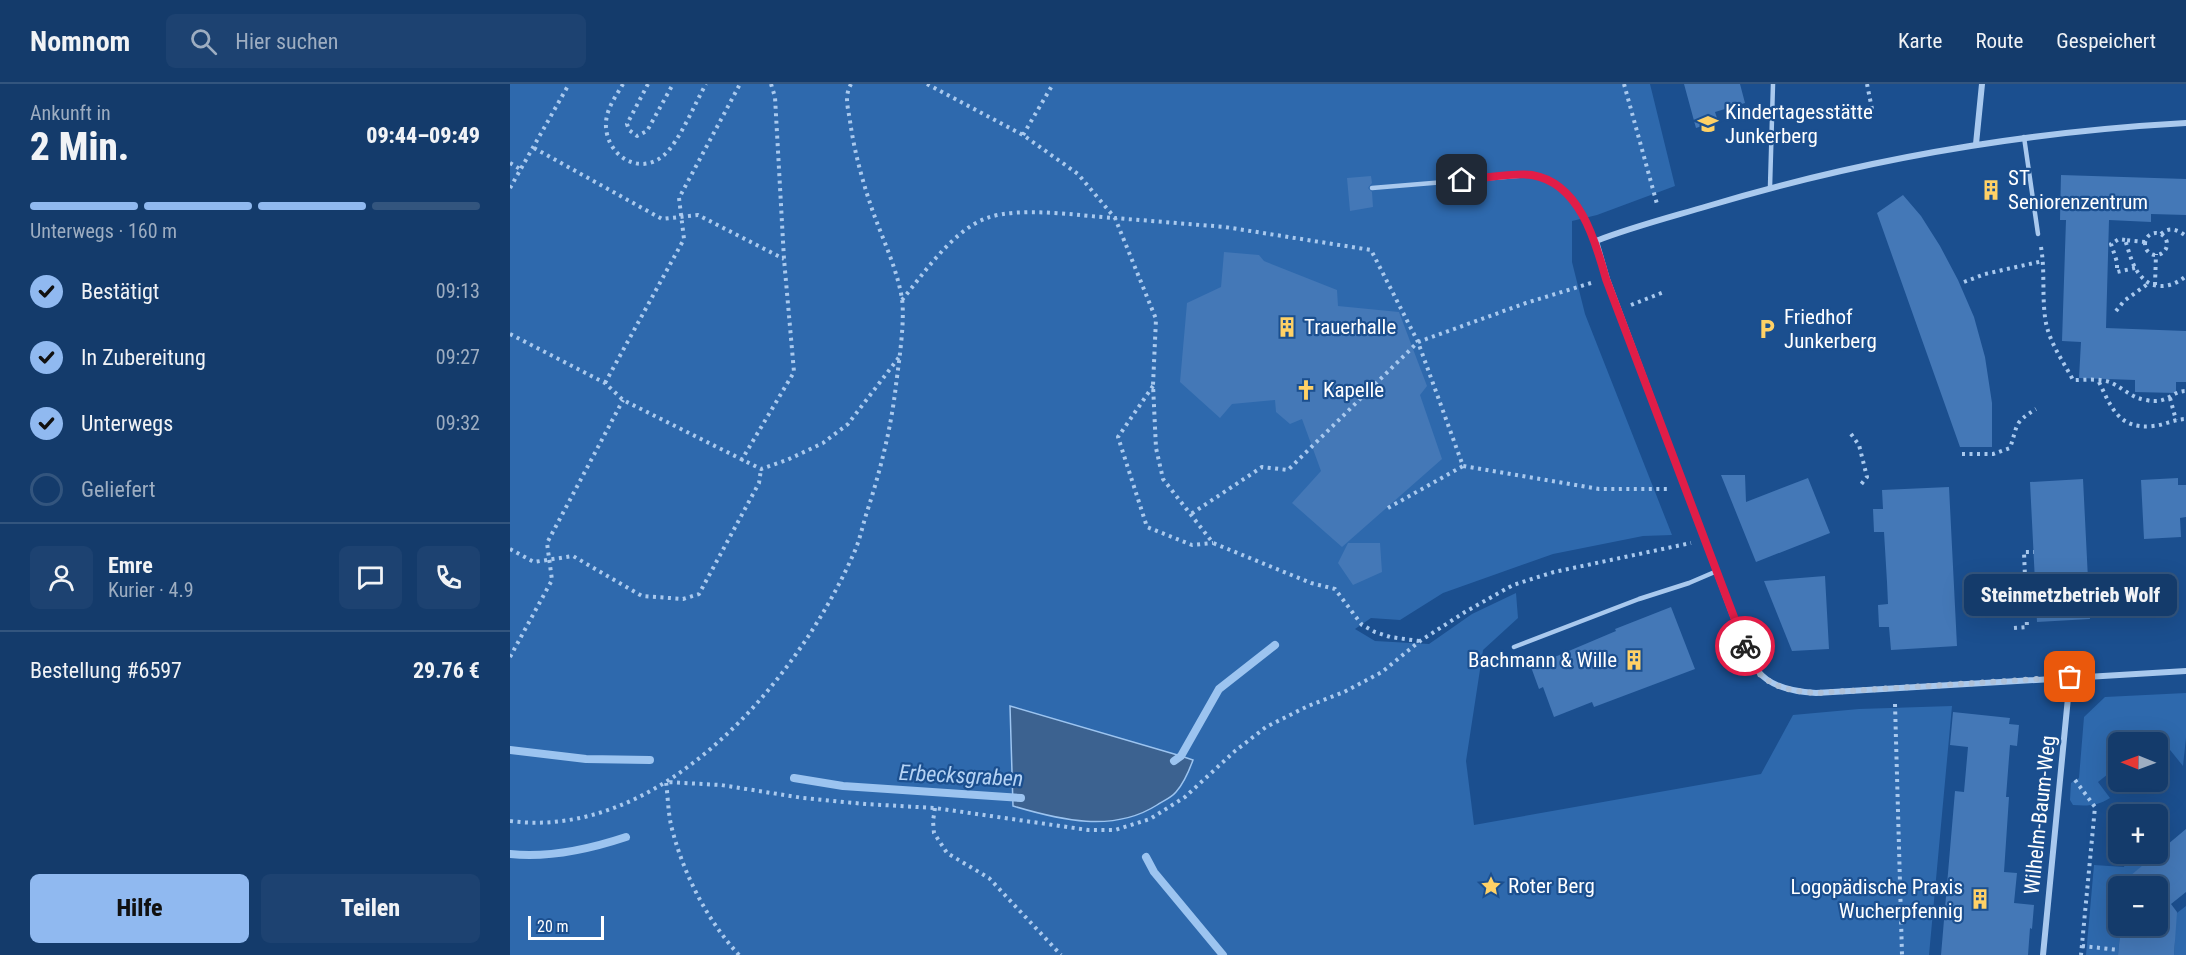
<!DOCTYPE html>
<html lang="de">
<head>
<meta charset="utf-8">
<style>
  :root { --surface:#143b6b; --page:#1d4271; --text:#f1f3f6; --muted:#9dadc1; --line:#33557e; --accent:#90b9f0 }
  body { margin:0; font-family:"Roboto Condensed",sans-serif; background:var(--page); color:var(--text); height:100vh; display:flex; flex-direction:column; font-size:22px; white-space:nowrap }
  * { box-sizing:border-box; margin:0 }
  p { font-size:20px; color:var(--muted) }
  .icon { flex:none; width:33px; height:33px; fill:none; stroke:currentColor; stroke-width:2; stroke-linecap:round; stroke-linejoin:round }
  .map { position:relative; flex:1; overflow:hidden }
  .details { display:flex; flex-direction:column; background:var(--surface); width:510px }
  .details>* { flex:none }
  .needle { width:39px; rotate:271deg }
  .tools { position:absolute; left:1598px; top:648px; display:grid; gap:12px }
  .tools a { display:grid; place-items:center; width:60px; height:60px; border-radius:9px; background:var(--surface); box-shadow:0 6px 24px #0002,0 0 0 2px var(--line); font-size:30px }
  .scale { position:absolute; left:18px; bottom:15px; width:76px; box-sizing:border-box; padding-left:6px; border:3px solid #fff; border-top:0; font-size:16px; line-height:21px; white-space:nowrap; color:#fff; -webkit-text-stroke:4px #1b4f8f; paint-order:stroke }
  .pin { position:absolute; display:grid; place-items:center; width:51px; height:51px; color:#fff; margin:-26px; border-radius:12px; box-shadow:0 3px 9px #0006 }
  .courier { position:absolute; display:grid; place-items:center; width:60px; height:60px; margin:-30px; border:4px solid #e11d48; border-radius:50%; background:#fff; color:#222; box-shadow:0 2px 8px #0007 }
  .bubble { position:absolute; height:42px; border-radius:9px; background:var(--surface); box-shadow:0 6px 24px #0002,0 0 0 2px var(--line); font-size:20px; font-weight:800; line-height:42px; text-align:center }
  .overview em { font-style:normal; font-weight:800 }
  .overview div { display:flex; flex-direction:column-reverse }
  .overview { display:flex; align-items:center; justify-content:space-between; height:102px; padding:0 30px }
  h1 { font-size:39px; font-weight:800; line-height:45px }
  .bar { display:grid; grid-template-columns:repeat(4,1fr); gap:9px 6px; align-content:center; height:72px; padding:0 30px }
  .bar i { height:8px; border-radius:4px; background:var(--line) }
  .bar .current { background:var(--accent) }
  .bar p { grid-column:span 4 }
  .line { display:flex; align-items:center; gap:15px; padding:0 30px; border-top:2px solid var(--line) }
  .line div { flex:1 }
  .round { display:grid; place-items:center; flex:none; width:63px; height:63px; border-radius:9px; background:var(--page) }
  ol { padding:0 30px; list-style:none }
  li { display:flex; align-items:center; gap:18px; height:66px }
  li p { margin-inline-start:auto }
  li .icon { padding:6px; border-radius:50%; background:var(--accent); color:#111; stroke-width:4 }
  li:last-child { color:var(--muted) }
  li i { width:33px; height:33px; border:3px solid var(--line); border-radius:50% }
  .cta { display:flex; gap:12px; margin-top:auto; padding:12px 30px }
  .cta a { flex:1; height:69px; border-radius:9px; background:var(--accent); color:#111; font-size:24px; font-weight:800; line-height:69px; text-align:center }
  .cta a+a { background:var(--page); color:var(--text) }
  header { display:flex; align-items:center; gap:36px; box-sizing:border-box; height:84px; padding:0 30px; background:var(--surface); border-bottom:2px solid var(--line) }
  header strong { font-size:28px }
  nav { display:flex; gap:33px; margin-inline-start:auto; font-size:21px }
  .search { width:420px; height:54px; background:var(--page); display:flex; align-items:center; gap:15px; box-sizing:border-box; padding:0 21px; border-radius:9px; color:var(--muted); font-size:22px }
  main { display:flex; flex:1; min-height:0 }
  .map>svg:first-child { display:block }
  .green { fill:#2e69ad }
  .water { fill:#3c6290; stroke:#9cc4f0; stroke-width:1.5 }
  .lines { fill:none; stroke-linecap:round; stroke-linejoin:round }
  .stream { stroke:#9cc4f0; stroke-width:8 }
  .building { fill:#4478b7 }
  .path { stroke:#a9c9ee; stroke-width:4; stroke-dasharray:3 4.5; stroke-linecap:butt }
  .lane { stroke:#a9c9ee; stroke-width:4.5 }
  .street { stroke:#a9c9ee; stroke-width:6 }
  .done { stroke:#afc1d8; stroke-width:6; stroke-dasharray:0 10.8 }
  .route { stroke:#e11d48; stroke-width:8 }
  .labels { text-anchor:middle; stroke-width:4.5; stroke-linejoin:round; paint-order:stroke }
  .poi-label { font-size:21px; fill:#fff; stroke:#1b4f8f; text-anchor:start }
  .street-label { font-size:21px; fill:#fff; stroke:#1b4f8f }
  .water-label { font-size:22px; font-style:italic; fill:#b5d3f5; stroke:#1b4f8f }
</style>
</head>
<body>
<header>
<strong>Nomnom</strong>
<div class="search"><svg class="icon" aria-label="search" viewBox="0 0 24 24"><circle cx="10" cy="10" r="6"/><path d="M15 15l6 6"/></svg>Hier suchen</div>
<nav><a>Karte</a><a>Route</a><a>Gespeichert</a></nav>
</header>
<main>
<section class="details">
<div class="overview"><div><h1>2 Min.</h1><p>Ankunft in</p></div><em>09:44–09:49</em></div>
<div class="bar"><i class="current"></i><i class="current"></i><i class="current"></i><i></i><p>Unterwegs · 160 m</p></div>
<ol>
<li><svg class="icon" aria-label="check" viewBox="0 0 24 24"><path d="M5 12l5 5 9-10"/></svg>Bestätigt<p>09:13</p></li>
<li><svg class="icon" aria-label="check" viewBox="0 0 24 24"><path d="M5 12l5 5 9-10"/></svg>In Zubereitung<p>09:27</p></li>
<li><svg class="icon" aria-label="check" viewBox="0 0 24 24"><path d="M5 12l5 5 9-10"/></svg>Unterwegs<p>09:32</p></li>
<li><i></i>Geliefert</li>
</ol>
<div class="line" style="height:108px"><a class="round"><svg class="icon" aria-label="person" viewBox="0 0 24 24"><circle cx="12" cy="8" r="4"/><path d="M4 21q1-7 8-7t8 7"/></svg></a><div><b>Emre</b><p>Kurier · 4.9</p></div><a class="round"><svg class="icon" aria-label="chat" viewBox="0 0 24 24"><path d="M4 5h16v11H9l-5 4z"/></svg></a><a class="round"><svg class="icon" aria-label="phone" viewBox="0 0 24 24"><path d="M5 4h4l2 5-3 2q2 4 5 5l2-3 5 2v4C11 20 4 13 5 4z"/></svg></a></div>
<div class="line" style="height:78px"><div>Bestellung #6597</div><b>29.76 €</b></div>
<div class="cta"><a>Hilfe</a><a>Teilen</a></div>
</section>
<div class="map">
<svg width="1676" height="871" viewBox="0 0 1676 871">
  <rect width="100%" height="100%" fill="#1b4f8f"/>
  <path class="green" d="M0 0H1140L1165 102 1087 131 1062 137V178L1075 230 1162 451 1133 452 1043 470 933 509 890 536 861 534 845 545 865 557 919 560 962 530 1006 509 1008 534 973 566 956 677 964 741 1251 690 1283 631 1349 625 1442 622 1419 871H0Z
    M1676 609V654L1673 682 1648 651 1638 658H1608V682L1588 698 1600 714C1587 722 1578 722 1563 721L1560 716 1561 699 1569 694 1574 633 1595 613Z
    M1618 770H1644L1646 771 1622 791 1621 802H1608V842H1617V850H1610L1608 871H1576L1584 781 1614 783Z
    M1676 822V871H1664L1665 857 1658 849 1659 835Z"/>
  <path class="water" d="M500 622 671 672 683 676C679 687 674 699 666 708 661 714 653 717 647 721 603 749 550 736 503 722Z"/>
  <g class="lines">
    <path class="stream" d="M0 666 76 675 140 676
      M664 677 671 672 709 605 765 561
      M284 694 333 702 511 714
      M0 770C38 774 80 765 116 753
      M636 773 644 788 713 871"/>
  </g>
  <path class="building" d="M1174 0H1230L1235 19 1205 28 1208 37 1186 44Z
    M1551 91 1676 95V131L1641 130V138L1599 136 1596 244 1676 247V298H1666V309L1625 308V296L1569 294 1571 258 1552 257 1556 136H1550Z
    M861 92 862 99 858 104 862 108 863 123 840 127 837 94Z
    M1393 111 1411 132 1430 162 1448 196 1464 233 1475 273 1482 319V363H1450L1367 129Z
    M714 168 749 171 754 177 827 206 828 222 889 228 917 302 910 311 932 375 832 463 782 419 811 387 792 335 780 340 766 328 765 316 722 320 710 334 670 298 677 219 711 203Z
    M1211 391H1235L1236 418 1298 394 1320 449 1246 478Z
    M1668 394V401H1676V433L1670 434 1671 453 1634 455 1631 396Z
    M1573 395 1580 535 1527 538 1520 398Z
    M1439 403 1447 562 1381 566 1379 543H1369L1368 521 1378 520 1377 498 1374 448H1364L1363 425H1373L1372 406Z
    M838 459H870L872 488 843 501 828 479Z
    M1655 489 1657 532 1633 533 1630 491Z
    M1315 492 1319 565 1282 567 1254 497Z
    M1161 523 1185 585 1084 623 1082 618 1044 633 1033 603 1029 605 1021 583 1106 547 1105 545Z
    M1443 628 1500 634 1499 640 1509 641 1507 662 1500 661 1496 713H1499L1494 788 1507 789 1504 819 1524 821 1522 845 1520 844 1518 871H1431L1445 707 1454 708 1458 663 1440 661Z
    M1676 745V808L1661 820 1667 828 1664 871H1608L1610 850H1617V842H1647V802H1608Z"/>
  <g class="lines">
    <path class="path" d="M113 0C106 12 97 24 96 38 94 69 127 93 153 72 169 59 185 19 196 0
      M138 0 117 40 119 46 127 52 137 47 163 0
      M417 0 513 51 568 90 605 134 715 143 861 166 908 258 778 386 752 383 681 430
      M1114 0 1147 120
      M1357 0 1362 25
      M513 51 543 0
      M24 64 152 135 188 131 274 175
      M0 79 10 85
      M0 104 59 0
      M1635 160a11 11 0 1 1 22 0a11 11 0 1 1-22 0Z
      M1651 150C1659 142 1668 146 1676 152
      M1615 156 1609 155 1601 160 1607 178V188L1625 184
      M1635 158 1615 156C1619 167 1622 182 1630 191 1642 207 1662 204 1676 192
      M1531 163C1535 186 1532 210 1535 233 1538 257 1552 275 1563 296 1575 296 1592 294 1602 299 1614 305 1622 314 1636 316 1658 321 1661 307 1676 307
      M1454 198 1475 190 1533 177
      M1081 199 1016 219 908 258 953 382 1089 405H1160
      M1645 201 1646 170
      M392 216C414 189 443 146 477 134 510 122 570 132 605 134L646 235 643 301 646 364 653 395 703 459 801 499 825 505 852 541 865 548 880 553 909 557
      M1121 221 1154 208
      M1606 227 1614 217 1639 199
      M0 250 95 299 113 316 251 385 277 376 313 359 338 340 390 272
      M1589 298C1601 323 1609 346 1643 342 1654 341 1665 335 1676 335
      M95 299 174 155 169 114 230 0
      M643 302 608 353 637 443 682 461 703 459
      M1660 314 1666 336
      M1341 350 1349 361 1357 393 1349 403
      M1452 370H1483L1500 364C1508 341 1503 339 1526 325
      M231 377 284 288 274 175 265 13 261 0
      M878 424 953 382
      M0 465 24 478 63 472 132 512 173 515 189 510 249 399 251 385
      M1504 544 1517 543 1514 468H1524
      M0 573 42 496 37 459 113 316
      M1385 620 1392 871
      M1565 696 1585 723 1571 871
      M425 724 423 737 424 749 437 769 479 794 551 871
      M1623 725 1627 730
      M0 737C152 757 287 597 343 471 349 459 352 444 356 431 370 388 381 345 386 301 389 277 395 238 392 215 387 184 372 154 362 125 352 96 344 66 340 37 338 23 334 13 341 0
      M1572 862 1609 866
      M229 871C197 836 174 791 162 745 158 730 158 713 156 698L211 701 293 714 355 720 425 724 578 746H605L640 735 675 713 725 667 756 643 798 622 834 608 872 588 910 557 955 528 1003 501 1044 488 1181 459"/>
    <path class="lane" d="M1514 53 1528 150
      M1260 103 1263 0
      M862 104 1020 91 1042 97 1061 113 1086 157
      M1004 563 1129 515 1179 499 1207 487"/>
    <path class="street" d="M1676 39C1514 48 1354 75 1198 122 1161 133 1122 143 1086 157L1097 195 1232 556C1237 566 1241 579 1248 587 1261 604 1286 608 1306 609L1676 587
      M1466 60 1472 0
      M1533 871 1560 593"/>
  </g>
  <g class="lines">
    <path class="done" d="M1235 562C1239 570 1243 581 1248 588 1262 604 1286 608 1306 609L1560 593"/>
    <path class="route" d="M952 96C970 95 1007 88 1022 91 1069 99 1085 155 1096 195L1235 562"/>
  </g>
  <defs>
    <g id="school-bare" transform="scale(1.62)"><path d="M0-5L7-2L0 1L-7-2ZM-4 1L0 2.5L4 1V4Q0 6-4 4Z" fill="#ffd166" stroke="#1b4f8f" stroke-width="2.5" paint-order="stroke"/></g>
    <g id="building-bare" transform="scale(1.62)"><path d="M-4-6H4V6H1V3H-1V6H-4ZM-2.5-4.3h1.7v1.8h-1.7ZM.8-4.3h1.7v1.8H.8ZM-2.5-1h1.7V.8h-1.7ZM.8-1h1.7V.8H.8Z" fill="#ffd166" stroke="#1b4f8f" stroke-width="2.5" paint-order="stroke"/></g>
    <g id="parking-bare" transform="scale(1.62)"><path d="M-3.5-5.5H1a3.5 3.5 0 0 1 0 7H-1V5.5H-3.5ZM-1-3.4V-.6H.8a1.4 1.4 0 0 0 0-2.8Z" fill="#ffd166" stroke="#1b4f8f" stroke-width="2.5" paint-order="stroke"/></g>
    <g id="church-bare" transform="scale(1.62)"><path d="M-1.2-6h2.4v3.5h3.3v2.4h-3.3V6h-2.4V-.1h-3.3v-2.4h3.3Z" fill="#ffd166" stroke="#1b4f8f" stroke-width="2.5" paint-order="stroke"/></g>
    <g id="sight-bare" transform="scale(1.62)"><path d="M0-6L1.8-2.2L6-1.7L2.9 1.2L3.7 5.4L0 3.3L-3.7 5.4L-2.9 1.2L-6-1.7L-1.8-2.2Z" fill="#ffd166" stroke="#1b4f8f" stroke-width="2.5" paint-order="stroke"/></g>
  </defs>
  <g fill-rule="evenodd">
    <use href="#school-bare" x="1198" y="40"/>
    <use href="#building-bare" x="1481" y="106"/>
    <use href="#building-bare" x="777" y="243"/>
    <use href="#parking-bare" x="1257" y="245"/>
    <use href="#church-bare" x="796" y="306"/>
    <use href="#building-bare" x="1124" y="576"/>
    <use href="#sight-bare" x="981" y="802"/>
    <use href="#building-bare" x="1470" y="815"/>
  </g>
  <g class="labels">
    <g class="poi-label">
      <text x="1215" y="35">Kindertagesstätte<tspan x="1215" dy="24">Junkerberg</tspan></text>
      <text x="1498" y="101">ST<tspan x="1498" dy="24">Seniorenzentrum</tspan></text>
      <text x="1274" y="240">Friedhof<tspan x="1274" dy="24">Junkerberg</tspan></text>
      <text x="794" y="250">Trauerhalle</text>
      <text x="813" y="313">Kapelle</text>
      <text x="1107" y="583" text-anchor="end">Bachmann &amp; Wille</text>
      <text x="998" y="809">Roter Berg</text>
      <text x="1453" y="810" text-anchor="end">Logopädische Praxis<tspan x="1453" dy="24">Wucherpfennig</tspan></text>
    </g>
    <g class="street-label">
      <text transform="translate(1530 731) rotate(-84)" y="7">Wilhelm-Baum-Weg</text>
    </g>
    <g class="water-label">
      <text transform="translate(451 691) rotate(3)" y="8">Erbecksgraben</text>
    </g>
  </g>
</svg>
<div class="tools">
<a><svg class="needle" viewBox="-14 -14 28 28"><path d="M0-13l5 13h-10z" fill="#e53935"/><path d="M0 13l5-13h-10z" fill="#9dadc1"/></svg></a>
<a>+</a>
<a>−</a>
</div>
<div class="scale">20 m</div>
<div class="pin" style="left:1560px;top:593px;background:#ea580c"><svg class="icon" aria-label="bag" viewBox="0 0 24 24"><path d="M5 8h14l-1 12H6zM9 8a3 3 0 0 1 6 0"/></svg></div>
<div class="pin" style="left:952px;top:96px;background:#1f2937"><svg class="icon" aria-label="home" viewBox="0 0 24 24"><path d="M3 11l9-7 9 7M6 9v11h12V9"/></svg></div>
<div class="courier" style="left:1235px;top:562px"><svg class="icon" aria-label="bike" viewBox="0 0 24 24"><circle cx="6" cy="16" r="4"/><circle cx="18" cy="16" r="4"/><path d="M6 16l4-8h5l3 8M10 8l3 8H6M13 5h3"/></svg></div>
<div class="bubble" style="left:1454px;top:490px;width:213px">Steinmetzbetrieb Wolf</div>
</div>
</main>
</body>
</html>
